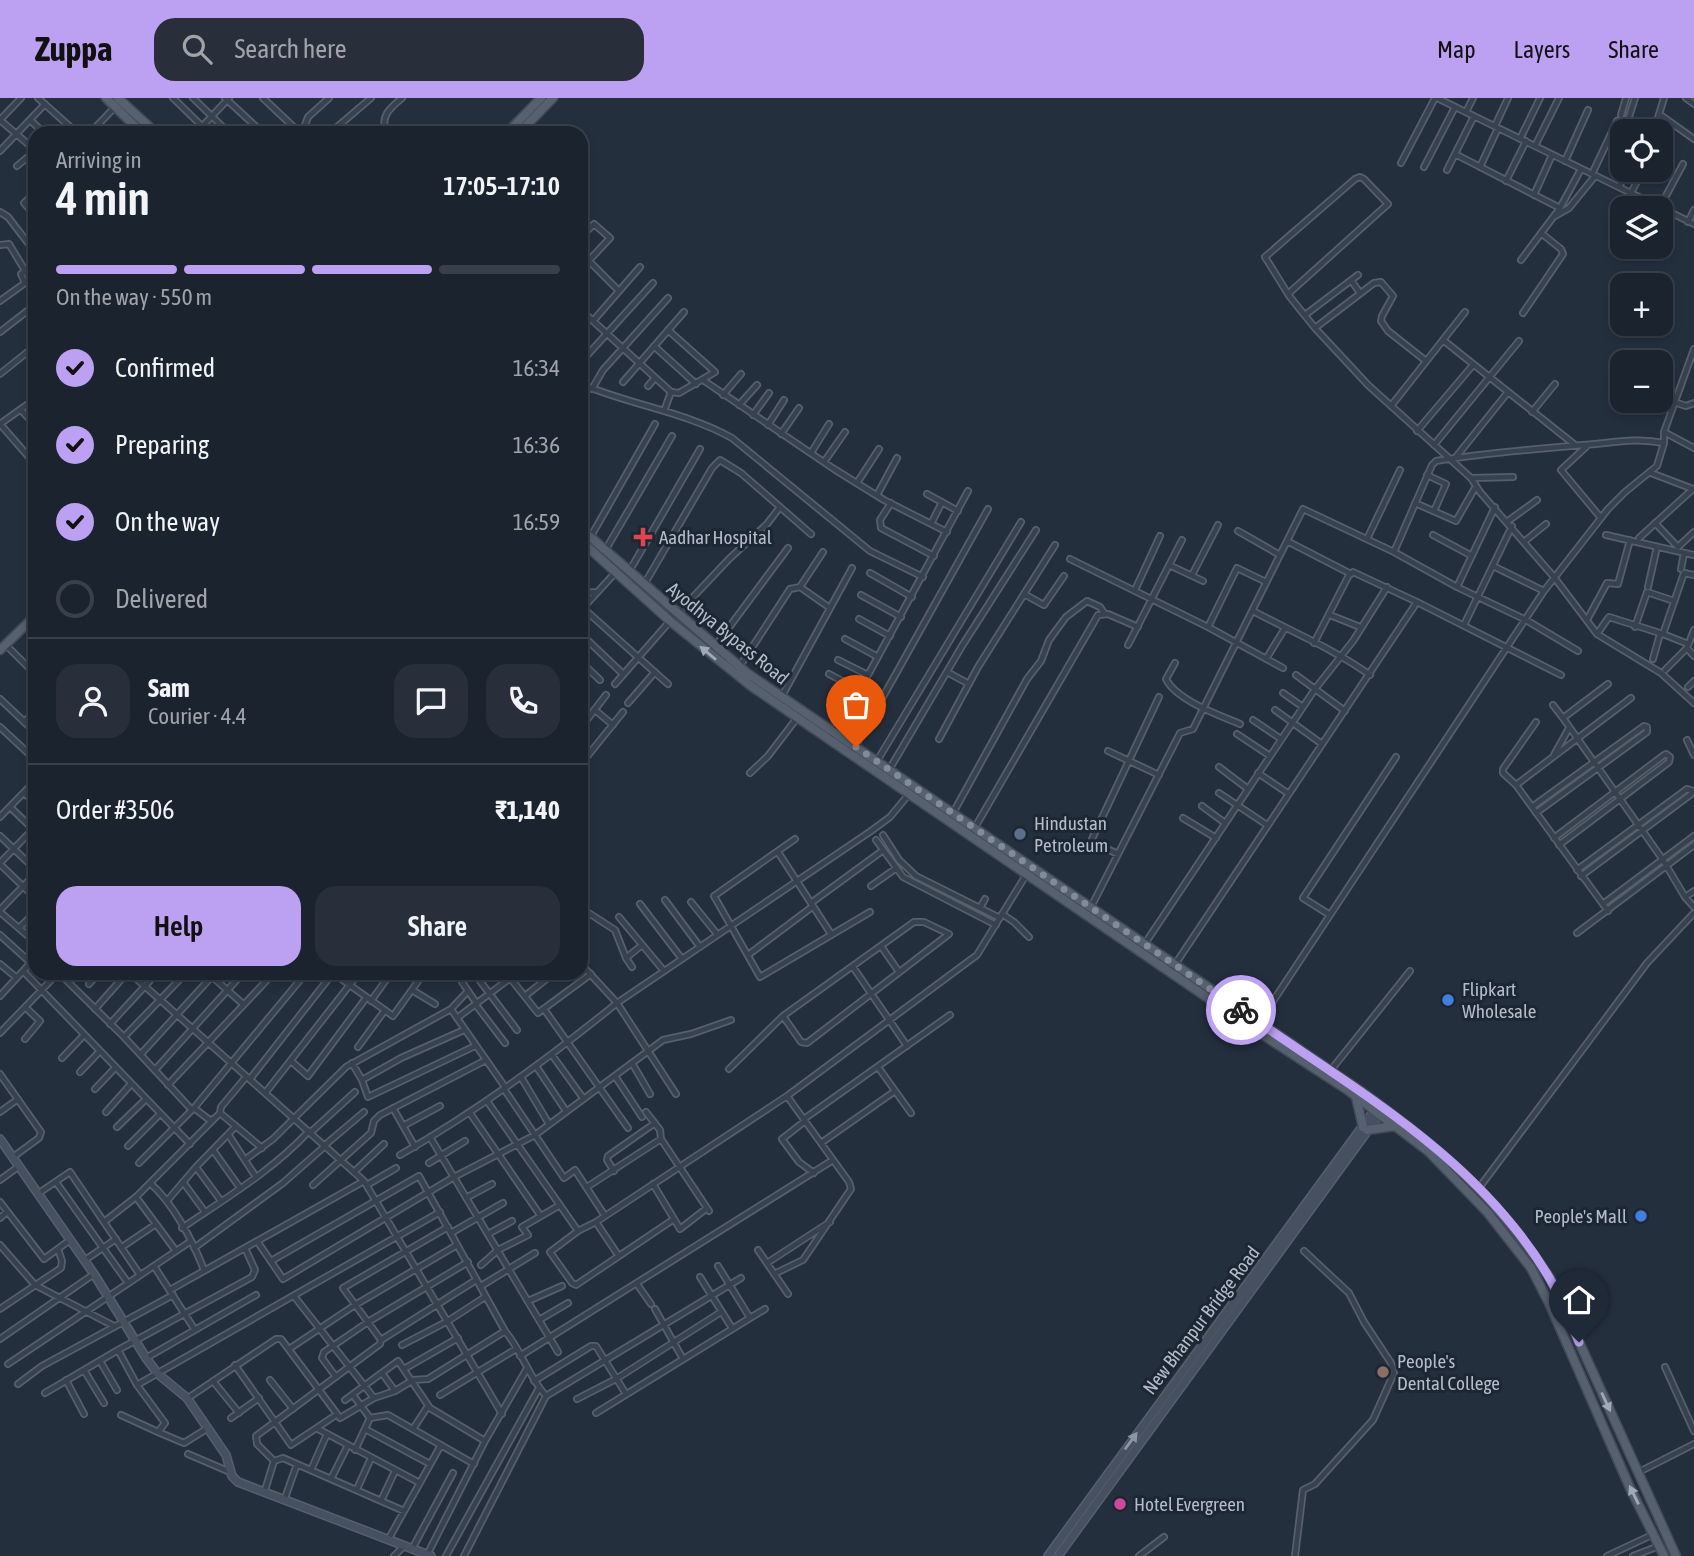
<!DOCTYPE html>
<html lang="en">
<head>
<meta charset="utf-8">
<style>
  :root { --surface:#1b232e; --page:#282f3a; --text:#f1f3f6; --muted:#a0a4aa; --line:#39404a; --accent:#bca0f2 }
  body { margin:0; font-family:"Asap Condensed",sans-serif; background:var(--page); color:var(--text); height:100vh; display:flex; flex-direction:column; font-size:26px; white-space:nowrap }
  * { box-sizing:border-box; margin:0 }
  p { font-size:23px; color:var(--muted) }
  .icon { flex:none; width:38px; height:38px; fill:none; stroke:currentColor; stroke-width:2; stroke-linecap:round; stroke-linejoin:round }
  .map { position:relative; flex:1; overflow:hidden }
  .sheet { position:absolute; left:28px; top:28px; width:560px; height:854px; display:flex; flex-direction:column; background:var(--surface); border-radius:21px; box-shadow:0 4px 10px #0003,0 0 0 2px var(--line) }
  .sheet>* { flex:none }
  .buttons { position:absolute; left:1610px; top:21px; display:grid; gap:14px }
  .buttons a { display:grid; place-items:center; width:63px; height:63px; border-radius:14px; background:var(--surface); box-shadow:0 4px 10px #0003,0 0 0 2px var(--line); font-size:35px }
  .pin { position:absolute; display:grid; place-items:center; width:60px; height:60px; color:#fff; margin:-72px -30px; border-radius:50% 50% 50% 0; rotate:-45deg; box-shadow:0 0 7px #0007 }
  .pin .icon { rotate:45deg }
  .courier { position:absolute; display:grid; place-items:center; width:70px; height:70px; margin:-35px; border:5px solid #bca0f2; border-radius:50%; background:#fff; color:#222; box-shadow:0 2px 9px #0007 }
  .headline em { font-style:normal; font-weight:600 }
  .headline div { display:flex; flex-direction:column-reverse }
  .headline { display:flex; align-items:center; justify-content:space-between; height:119px; padding:0 28px }
  h1 { font-size:46px; font-weight:600; line-height:52px }
  .bar { display:grid; grid-template-columns:repeat(4,1fr); gap:10px 7px; align-content:center; height:84px; padding:0 28px }
  .bar i { height:9px; border-radius:5px; background:var(--line) }
  .bar .current { background:var(--accent) }
  .bar p { grid-column:span 4 }
  .line { display:flex; align-items:center; gap:18px; padding:0 28px; border-top:2px solid var(--line) }
  .line div { flex:1 }
  .round { display:grid; place-items:center; flex:none; width:74px; height:74px; border-radius:21px; background:var(--page) }
  ol { padding:0 28px; list-style:none }
  li { display:flex; align-items:center; gap:21px; height:77px }
  li p { margin-inline-start:auto }
  li .icon { padding:7px; border-radius:50%; background:var(--accent); color:#111; stroke-width:4 }
  li:last-child { color:var(--muted) }
  li i { width:38px; height:38px; border:4px solid var(--line); border-radius:50% }
  .button { display:flex; gap:14px; margin-top:auto; padding:14px 28px }
  .button a { flex:1; height:80px; border-radius:21px; background:var(--accent); color:#111; font-size:28px; font-weight:600; line-height:80px; text-align:center }
  .button a+a { background:var(--page); color:var(--text) }
  header { display:flex; align-items:center; gap:42px; box-sizing:border-box; height:98px; padding:0 35px; background:var(--accent); color:#111 }
  header strong { font-size:33px }
  nav { display:flex; gap:38px; margin-inline-start:auto; font-size:24px }
  .search { width:490px; height:63px; background:var(--page); display:flex; align-items:center; gap:18px; box-sizing:border-box; padding:0 24px; border-radius:21px; color:var(--muted); font-size:26px }
  .map>svg:first-child { display:block }
  .lines { fill:none; stroke-linecap:round; stroke-linejoin:round }
  .street-casing { stroke:#565f6c; stroke-width:8 }
  .secondary-casing { stroke:#565f6c; stroke-width:10 }
  .primary-casing { stroke:#414a57; stroke-width:11 }
  .street { stroke:#38414e; stroke-width:4.5 }
  .secondary { stroke:#465061; stroke-width:7 }
  .primary { stroke:#56606e; stroke-width:8 }
  .oneway { fill:#a1aab7 }
  .oneway2 { fill:#8e96a5 }
  .done { stroke:#828b98; stroke-width:7; stroke-dasharray:0 12.6 }
  .route { stroke:#bca0f2; stroke-width:9 }
  .health-dot { fill:#e0444e; stroke:#1d2633; stroke-width:2.5 }
  .service-dot { fill:#5c6f8a; stroke:#1d2633; stroke-width:2.5 }
  .shop-dot { fill:#3f7fe0; stroke:#1d2633; stroke-width:2.5 }
  .education-dot { fill:#8d6e63; stroke:#1d2633; stroke-width:2.5 }
  .hotel-dot { fill:#d1479c; stroke:#1d2633; stroke-width:2.5 }
  .labels { text-anchor:middle; stroke-width:6; stroke-linejoin:round; paint-order:stroke }
  .poi-label { font-size:19px; fill:#b4bcc9; stroke:#1d2633; text-anchor:start }
  .street-label { font-size:19px; fill:#b4bcc9; stroke:#1d2633 }
</style>
</head>
<body>
<header>
<strong>Zuppa</strong>
<div class="search"><svg class="icon" aria-label="search" viewBox="0 0 24 24"><circle cx="10" cy="10" r="6"/><path d="M15 15l6 6"/></svg>Search here</div>
<nav><a>Map</a><a>Layers</a><a>Share</a></nav>
</header>
<div class="map">
<svg width="1694" height="1458" viewBox="0 0 1694 1458">
  <rect width="100%" height="100%" fill="#242f3e"/>
  <g class="lines">
    <g class="street-casing">
      <path id="street" d="M38 0 77 35
        M173 0 209 35
        M193 0 229 35
        M225 0 263 35
        M263 0 300 35
        M1437 0 1694 126
        M1635 0 1628 22 1654 33 1664 0
        M1686 0 1694 6
        M1466 14 1473 0
        M1659 16 1694 41
        M1621 17 1626 0
        M0 22 35 52
        M0 22 21 0
        M30 22 44 35
        M1495 28 1508 0
        M90 35 116 8
        M196 35 229 0
        M302 35 308 19 329 0
        M330 35 371 0
        M387 35C379 19 390 10 402 0
        M1520 41 1540 0
        M1535 48 1559 0
        M0 53 45 6
        M1455 56 1560 110
        M1565 63 1588 12
        M1401 65 1435 0
        M17 68 35 53
        M1424 69 1455 9
        M1480 69 1498 30
        M1447 72 1474 18
        M1592 76 1617 23
        M32 79 35 82
        M1506 83 1526 43
        M1619 89 1627 72
        M35 95 24 105 35 118
        M1631 95 1643 72
        M1534 97 1552 57
        M1660 109 1683 66
        M0 114 8 119 35 154
        M1555 118 1569 110 1595 78
        M1688 124 1694 112
        M581 139 594 126 610 140 581 171
        M0 147 9 146 35 189
        M588 162 618 192
        M1521 162 1560 110 1581 71
        M1351 182 1360 195
        M1288 196 1388 106 1364 81 1360 79 1355 81 1265 159 1288 196 1290 199 1315 230 1368 287 1471 380 1480 394 1554 479 1597 536 1661 575 1694 605
        M0 203 25 185 21 176 26 173
        M581 212 671 294 679 295 715 274 668 232
        M1523 215 1563 156 1561 151 1541 135
        M1305 217 1358 177
        M593 223 640 169
        M1315 230 1374 185 1381 184 1393 198 1382 218 1381 223 1388 233 1426 263
        M0 234 35 207
        M1443 242 1575 347
        M654 248 696 286
        M581 264 653 185
        M0 276 35 248
        M703 282 834 371 884 402 947 434
        M623 284 684 214
        M581 286C631 307 685 314 732 340L870 453 923 479
        M648 288 655 280
        M592 291 603 272 668 200
        M723 297 741 276
        M1674 304 1686 308 1694 305
        M739 307 757 287
        M1391 308 1465 214
        M21 312 35 327
        M664 313 671 294
        M1532 314 1555 286
        M753 317 769 295
        M0 326 28 358 35 362
        M0 326 35 301
        M768 327 784 302
        M1417 333 1473 267
        M1664 334 1694 350
        M781 336 799 310
        M1434 347 1519 243
        M1588 347 1561 372 1601 420
        M811 355 829 326
        M1456 359 1508 294
        M824 364 845 334
        M1651 375 1693 391
        M1427 377 1446 386 1434 413
        M1472 380 1513 379
        M857 385 879 351
        M927 396 958 413
        M877 397 897 360
        M891 405 880 422 881 430 934 458
        M1415 405 1456 423 1476 388
        M1508 423 1537 402
        M1655 425 1678 449 1694 434
        M931 426 942 404
        M1238 433 1280 457
        M1433 437 1472 458
        M1606 437 1694 457
        M590 440 655 326
        M1639 440 1693 391
        M1367 441 1400 372
        M1287 443 1351 476
        M1525 443 1546 426
        M606 451 672 338
        M1394 454 1432 367 1436 363C1484 355 1534 351 1583 347 1611 345 1636 339 1664 345
        M1070 461 1208 529 1283 570
        M1169 467 1203 483
        M1493 468 1544 493
        M1681 471 1684 455
        M630 472 700 351
        M870 475 912 499
        M1192 477 1218 427
        M645 485 712 370 720 362 741 375 811 436
        M800 489 823 454
        M1457 489 1495 409
        M1648 489 1657 449
        M1135 492 1160 438
        M581 495 597 494
        M1024 496 1044 507 1064 478
        M861 497 901 519
        M583 510 668 586
        M581 512 615 475
        M1253 513C1292 534 1334 551 1370 577
        M678 515 729 461 767 426 780 409
        M1330 517 1360 529
        M859 521 890 538
        M1587 522 1607 485 1618 486 1630 442
        M1464 527 1512 428
        M1208 529 1237 470 1266 484
        M1635 529 1647 494 1674 503
        M581 536 623 576
        M1597 536 1609 519 1663 536 1684 475 1694 477
        M1663 536 1688 546
        M845 541 878 559
        M1314 545 1349 477 1353 474 1417 504 1561 577
        M6 547 35 576
        M716 547 788 450
        M1128 547 1182 442
        M1687 550 1694 558
        M1266 561 1285 530
        M1653 561 1660 536
        M838 562 868 577
        M581 564 600 582
        M1175 565 1166 581C1176 602 1219 617 1240 626
        M740 568 790 491 800 489 830 510
        M1665 572 1687 550 1694 532
        M947 574 969 586
        M829 576 859 592
        M1296 577 1345 613
        M615 586 670 523
        M1608 586 1563 620 1663 762 1685 799 1694 809
        M1688 589 1694 583
        M1283 595 1303 609
        M782 598 852 470
        M0 601 35 634
        M628 605 655 574
        M1553 607 1563 620
        M581 609V611
        M595 612 613 627
        M1275 612 1322 646
        M1253 622 1281 641
        M24 624 35 613
        M1536 624 1503 671V675L1516 687 1608 813
        M582 628 606 597
        M0 629 28 655
        M1237 636 1270 658
        M829 641 868 577 968 393
        M939 641 978 569 1055 447
        M1687 642 1694 657
        M1108 653 1159 677
        M851 656 988 411
        M1554 657 1569 630
        M877 663 1021 424
        M581 666 623 614
        M1219 669 1248 691
        M889 672 962 548 1036 432
        M750 675 768 658 797 620
        M1258 675 1289 696
        M1516 687 1631 600
        M24 695 35 705
        M1219 695 1267 727
        M1202 708 1225 725
        M10 709 35 733
        M1532 709 1644 628 1647 629V634L1536 715
        M953 715 1027 581 1041 563 1049 542 1066 519 1087 503 1100 509 1104 515
        M0 719 35 683
        M1183 720 1216 740
        M883 737 899 762 916 778 1000 820
        M0 738 35 771
        M970 738 1098 517 1108 516 1138 529
        M1554 740 1664 657 1666 656 1670 659 1669 664 1559 747
        M795 741 714 798 760 879 870 814
        M876 742 903 779 996 827
        M778 754 831 836
        M1118 756 1092 744V741L1159 599
        M0 765 35 729
        M0 766 35 800
        M581 770 583 766 582 723
        M1577 772 1687 691 1693 693 1690 697 1581 778
        M871 788 895 771
        M1685 799 1694 793
        M665 802 700 849
        M691 804 717 836
        M811 805 882 753
        M640 806 682 861
        M1603 806 1694 738
        M1091 809 1180 635 1193 631 1303 411 1394 454 1457 489 1526 522 1578 553
        M581 810 615 832 626 860 632 869
        M980 810 985 801
        M0 812 35 776
        M0 814 35 844
        M1002 816 1014 824 1029 839
        M1330 817 1303 800 1396 659
        M619 819 664 873
        M19 830 35 814
        M1577 835 1694 747
        M0 837 31 865
        M1144 847 1315 591 1353 543 1387 489
        M881 848 899 874
        M748 857 812 809
        M626 860 642 847
        M0 866 17 880
        M853 869 907 948
        M23 873 190 1046
        M1170 874 1417 504
        M59 875 124 939 191 1011
        M130 875 364 1083 502 1316
        M208 875 243 906
        M333 875 393 918 424 875
        M472 875 462 884 477 906
        M474 875 517 932
        M511 881 538 915 591 876
        M89 886 99 875
        M412 892 435 906
        M0 898 35 860
        M525 898 554 875
        M371 903 391 875
        M476 907 505 945
        M25 909 40 923 25 941
        M95 911 127 875
        M451 911 468 893
        M544 911 628 1030
        M457 920 505 989
        M1260 923 1544 493 1608 411 1625 394 1657 368 1664 345V334L1694 251
        M110 926 157 875
        M0 935 58 875
        M124 939 186 875
        M358 949 385 912
        M141 956 215 875
        M552 957 583 1000
        M62 960 84 937
        M291 963 308 978 366 900
        M352 965 362 982 401 960 464 932
        M632 965 650 996
        M536 968 566 1013
        M878 969 911 1015
        M729 971 783 918 914 824H924L949 836 807 945 801 944 783 918
        M155 972 243 875
        M1331 972 1410 873
        M80 974 99 954
        M0 976 41 1034 39 1040 13 1059
        M615 978 642 1019
        M521 979 549 1026
        M250 981 333 875
        M362 982 368 999 475 948
        M168 987 268 881
        M95 991 115 970
        M504 991 564 1080 575 1072 605 1118
        M266 994 359 875
        M676 996 617 905 871 733 890 719 909 696
        M487 1003 578 1133
        M194 1010 211 1023 213 1021
        M393 1010 415 1049
        M0 1014 18 1001
        M106 1014 131 986
        M646 1014 660 1032 661 1041 709 1113
        M220 1015 262 1050
        M470 1015 540 1117
        M804 1021 950 917
        M805 1023 782 1041 799 1064 814 1075
        M403 1028 440 1008
        M117 1029 146 1001
        M311 1034 355 994
        M228 1036 256 1079
        M430 1039 558 1254
        M821 1045 895 993
        M325 1047 364 1014
        M128 1048 160 1016
        M213 1052 240 1090
        M400 1057C477 1013 548 961 617 905L581 866
        M246 1061 273 1041 346 969 451 911 457 920 517 875
        M139 1065 194 1010 306 875
        M429 1065 465 1043
        M196 1069 221 1103
        M614 1073 607 1062 608 1058 655 1025
        M354 1074 384 1046
        M0 1082 18 1069
        M56 1084 128 1185
        M183 1084 205 1114
        M150 1085C173 1105 193 1143 204 1172
        M653 1086 674 1121
        M313 1087 371 1035 374 1023 380 1017 486 962
        M367 1087 396 1070
        M587 1089 661 1041
        M1479 1090 1647 865 1694 815
        M39 1095 70 1074 140 1177
        M136 1099 176 1153
        M466 1100 492 1086
        M167 1103 196 1069 236 1028
        M0 1104 44 1161 70 1142
        M707 1110 680 1131 674 1121 576 1187 572 1185 550 1154 578 1133 596 1124 787 998 977 857 1026 777
        M0 1120 7 1114
        M104 1124 136 1099 220 1015 221 1009 246 979
        M596 1124 618 1157
        M182 1130C226 1100 273 1072 309 1033
        M451 1135 503 1105
        M488 1136 512 1123
        M257 1143 283 1181 454 1079 535 1037 663 942 691 936 731 922
        M0 1147 35 1187 114 1228
        M122 1149 156 1126
        M194 1150 283 1085 325 1048
        M245 1150 255 1172 252 1179 118 1252 137 1287 440 1114
        M758 1152 788 1196
        M85 1162 116 1141
        M271 1163 419 1078 505 1233C522 1253 528 1278 546 1298
        M767 1165 830 1124
        M481 1167 498 1152 528 1137 522 1129 560 1107
        M154 1168 195 1232
        M718 1168 750 1220 765 1211
        M774 1176 803 1162 851 1091 849 1084 787 998
        M700 1179 732 1230
        M637 1186 651 1206
        M481 1188 535 1155
        M170 1192 364 1083
        M294 1198 374 1300
        M528 1203 562 1188
        M0 1211 61 1170 62 1163 58 1151
        M655 1211 683 1261
        M539 1222 568 1205
        M0 1241 94 1176
        M381 1242 476 1182
        M402 1247 448 1223 485 1199
        M289 1251 355 1207 457 1147
        M520 1258 833 1062
        M146 1260 256 1197
        M100 1263 117 1292
        M8 1266 191 1143
        M235 1267 291 1347 336 1317
        M1665 1269 1694 1333
        M404 1271 458 1240
        M84 1272 104 1305
        M382 1275 395 1293
        M336 1279 322 1260 324 1254 368 1224 468 1164
        M66 1282 84 1316
        M270 1282 293 1311
        M213 1283 239 1315
        M534 1283 591 1248H596L626 1296
        M18 1286 42 1268 173 1197
        M137 1287 165 1325 158 1334 184 1345 208 1330
        M45 1295 118 1252
        M353 1297 370 1320 355 1352
        M440 1297 516 1251
        M188 1300 276 1241H281L340 1320 374 1300 395 1293 413 1282 428 1281 505 1233
        M577 1301 616 1281 721 1214
        M345 1302 398 1263 430 1310 485 1343
        M596 1315 750 1220
        M121 1317 158 1334
        M231 1320 259 1300
        M370 1320 388 1317 474 1366
        M318 1331 420 1385
        M365 1331 430 1366
        M413 1331 428 1308
        M188 1356 230 1374
        M274 1363 257 1346 256 1338 380 1246 381 1242 343 1190 448 1129
        M311 1372 327 1336
        M1639 1374 1694 1346
        M331 1381 348 1347
        M357 1391 371 1360
        M265 1392 274 1363 283 1360 404 1413
        M285 1400 297 1366
        M381 1403 395 1373
        M388 1442 441 1347
        M412 1451 453 1375
        M427 1457 485 1343 526 1272
        M394 1458 403 1449
        M446 1458 539 1290
        M464 1458 546 1298 741 1180
        M1139 1458 1164 1439
        M1295 1458 1303 1392 1315 1386 1373 1322 1394 1275 1391 1265 1364 1224 1349 1195 1304 1153
        M1607 1458 1654 1436
        M1633 1458 1659 1448"/>
    </g>
    <g class="secondary-casing">
      <path id="secondary" d="M0 1041 94 1176 146 1260 158 1276 187 1300 226 1357 232 1378 238 1384 431 1458
        M1048 1458 1376 1010
        M1058 1458 1382 1013"/>
    </g>
    <g class="primary-casing">
      <path id="primary" d="M106 0 142 35
        M118 0 156 35
        M507 35 541 0
        M519 35 553 0
        M581 431 747 575 1359 992C1440 1050 1496 1098 1551 1182L1676 1458
        M581 443 670 523 751 588 1243 924 1349 993 1428 1053 1488 1115 1531 1170 1549 1205 1630 1390 1664 1458
        M0 552 35 518
        M1356 999 1363 1029
        M1367 1032 1395 1028"/>
    </g>
    <use href="#street" class="street"/>
    <use href="#secondary" class="secondary"/>
    <use href="#primary" class="primary"/>
  </g>
  <defs><path id="oneway-solid" d="M-6-.8H1V-3.2L6.5 0L1 3.2V.8H-6Z" transform="scale(1.75)"/></defs>
  <g class="oneway">
    <use href="#oneway-solid" transform="translate(708 555) rotate(-140)"/>
    <use href="#oneway-solid" transform="translate(1606 1304) rotate(65)"/>
    <use href="#oneway-solid" transform="translate(1634 1397) rotate(-116)"/>
  </g>
  <use class="oneway2" href="#oneway-solid" transform="translate(1131 1343) rotate(-54)"/>
  <g class="lines">
    <path class="done" d="M856 649 1241 912"/>
    <path class="route" d="M1241 912C1353 991 1478 1058 1550 1181 1561 1200 1570 1223 1579 1244"/>
  </g>
  <path class="health-dot" d="M639.5 428.5h7v7h7v7h-7v7h-7v-7h-7v-7h7z"/>
  <circle class="service-dot" cx="1020" cy="736" r="7"/>
  <g class="shop-dot">
    <circle cx="1448" cy="902" r="7"/>
    <circle cx="1641" cy="1118" r="7"/>
  </g>
  <circle class="education-dot" cx="1383" cy="1274" r="7"/>
  <circle class="hotel-dot" cx="1120" cy="1406" r="7"/>
  <g class="labels">
    <g class="poi-label">
      <text x="659" y="446">Aadhar Hospital</text>
      <text x="1034" y="732">Hindustan<tspan x="1034" dy="22">Petroleum</tspan></text>
      <text x="1462" y="898">Flipkart<tspan x="1462" dy="22">Wholesale</tspan></text>
      <text x="1627" y="1125" text-anchor="end">People's Mall</text>
      <text x="1397" y="1270">People's<tspan x="1397" dy="22">Dental College</tspan></text>
      <text x="1134" y="1413">Hotel Evergreen</text>
    </g>
    <g class="street-label">
      <text transform="translate(728 535) rotate(39)" y="7">Ayodhya Bypass Road</text>
      <text transform="translate(1201 1222) rotate(-53)" y="7">New Bhanpur Bridge Road</text>
    </g>
  </g>
</svg>
<div class="buttons">
<a><svg class="icon" aria-label="locate" viewBox="0 0 24 24"><circle cx="12" cy="12" r="6"/><path d="M12 2v4M12 18v4M2 12h4M18 12h4"/></svg></a>
<a><svg class="icon" aria-label="layers" viewBox="0 0 24 24"><path d="M12 4l9 5-9 5-9-5zM3 14l9 5 9-5"/></svg></a>
<a>+</a>
<a>−</a>
</div>
<div class="pin" style="left:856px;top:649px;background:#ea580c"><svg class="icon" aria-label="bag" viewBox="0 0 24 24"><path d="M5 8h14l-1 12H6zM9 8a3 3 0 0 1 6 0"/></svg></div>
<div class="pin" style="left:1579px;top:1244px;background:#1f2937"><svg class="icon" aria-label="home" viewBox="0 0 24 24"><path d="M3 11l9-7 9 7M6 9v11h12V9"/></svg></div>
<div class="courier" style="left:1241px;top:912px"><svg class="icon" aria-label="bike" viewBox="0 0 24 24"><circle cx="6" cy="16" r="4"/><circle cx="18" cy="16" r="4"/><path d="M6 16l4-8h5l3 8M10 8l3 8H6M13 5h3"/></svg></div>
<section class="sheet">
<div class="headline"><div><h1>4 min</h1><p>Arriving in</p></div><em>17:05–17:10</em></div>
<div class="bar"><i class="current"></i><i class="current"></i><i class="current"></i><i></i><p>On the way · 550 m</p></div>
<ol>
<li><svg class="icon" aria-label="check" viewBox="0 0 24 24"><path d="M5 12l5 5 9-10"/></svg>Confirmed<p>16:34</p></li>
<li><svg class="icon" aria-label="check" viewBox="0 0 24 24"><path d="M5 12l5 5 9-10"/></svg>Preparing<p>16:36</p></li>
<li><svg class="icon" aria-label="check" viewBox="0 0 24 24"><path d="M5 12l5 5 9-10"/></svg>On the way<p>16:59</p></li>
<li><i></i>Delivered</li>
</ol>
<div class="line" style="height:126px"><a class="round"><svg class="icon" aria-label="person" viewBox="0 0 24 24"><circle cx="12" cy="8" r="4"/><path d="M4 21q1-7 8-7t8 7"/></svg></a><div><b>Sam</b><p>Courier · 4.4</p></div><a class="round"><svg class="icon" aria-label="chat" viewBox="0 0 24 24"><path d="M4 5h16v11H9l-5 4z"/></svg></a><a class="round"><svg class="icon" aria-label="phone" viewBox="0 0 24 24"><path d="M5 4h4l2 5-3 2q2 4 5 5l2-3 5 2v4C11 20 4 13 5 4z"/></svg></a></div>
<div class="line" style="height:91px"><div>Order #3506</div><b>₹1,140</b></div>
<div class="button"><a>Help</a><a>Share</a></div>
</section>
</div>
</body>
</html>
